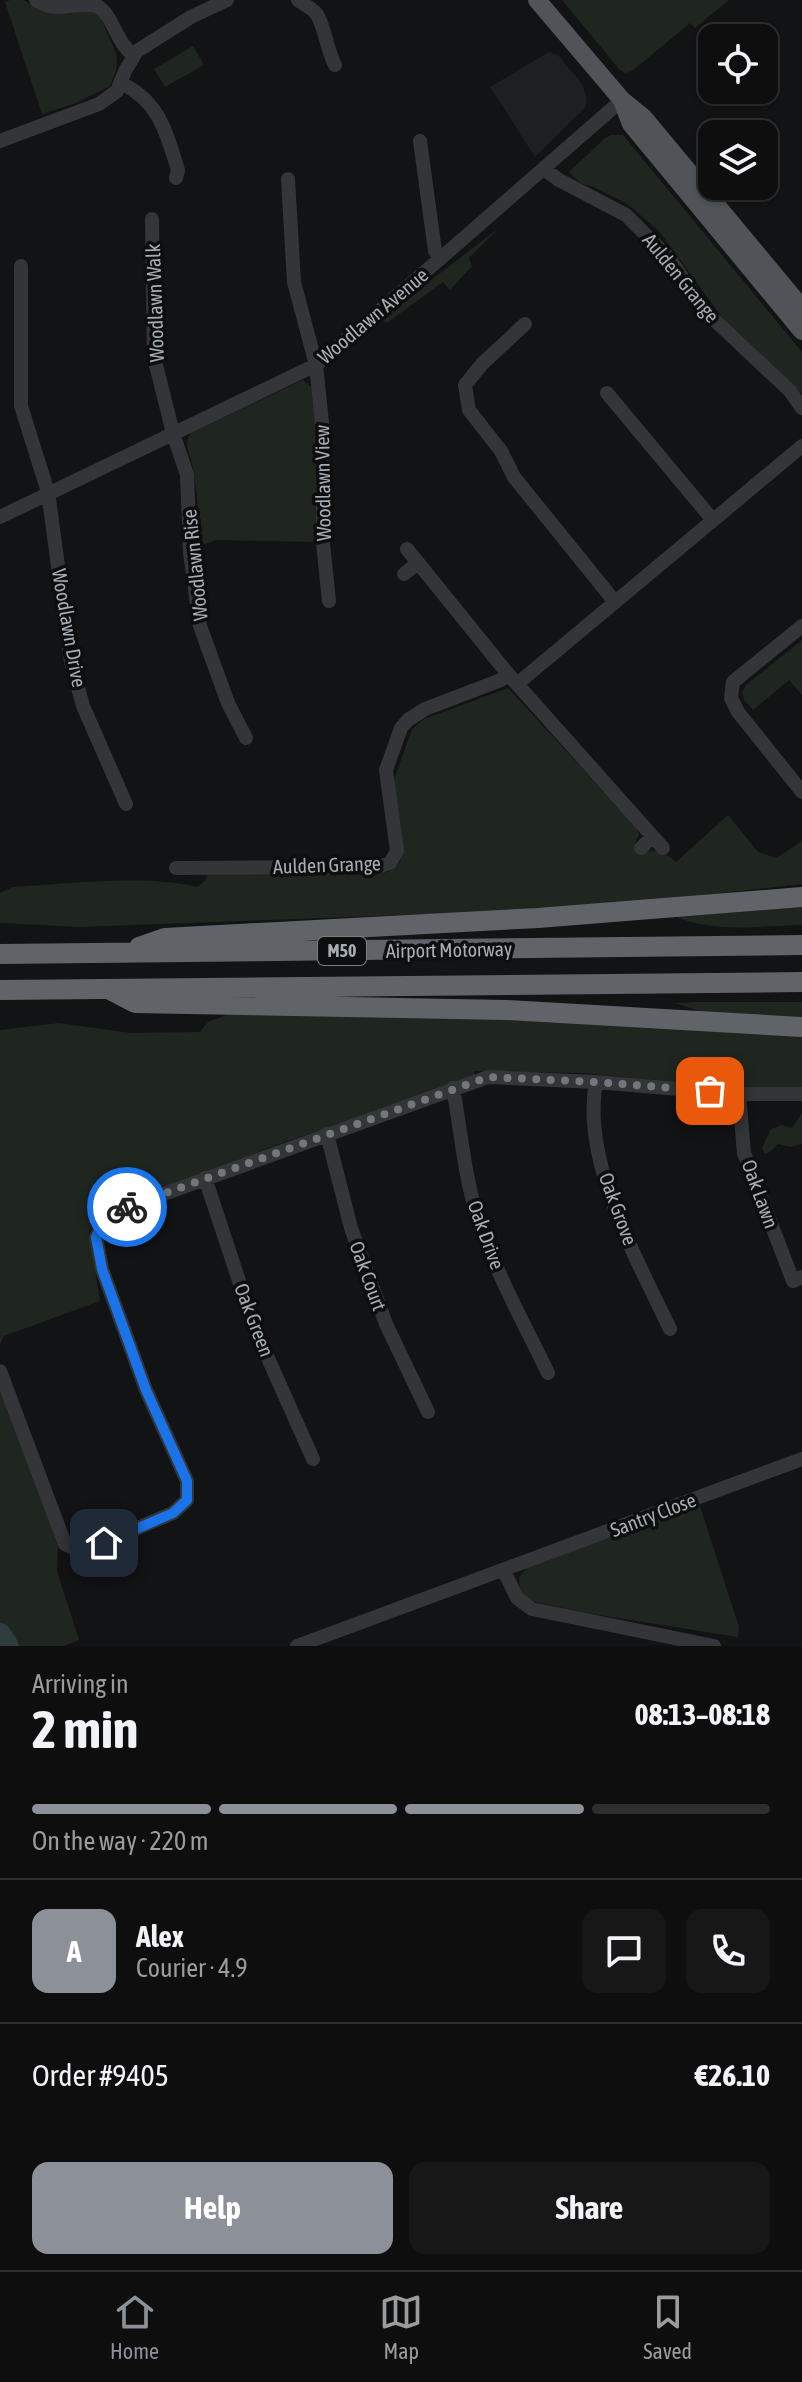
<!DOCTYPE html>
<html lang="en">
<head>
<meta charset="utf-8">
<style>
  :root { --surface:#0e0e0f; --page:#171718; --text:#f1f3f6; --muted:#9b9c9e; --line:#2e2e2f; --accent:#8c9099 }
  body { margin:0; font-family:"Asap Condensed",sans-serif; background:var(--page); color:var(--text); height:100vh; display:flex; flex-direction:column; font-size:30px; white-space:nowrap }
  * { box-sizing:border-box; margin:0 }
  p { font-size:26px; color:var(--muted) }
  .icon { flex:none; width:44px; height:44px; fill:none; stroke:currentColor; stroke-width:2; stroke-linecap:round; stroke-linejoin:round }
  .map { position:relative; height:1646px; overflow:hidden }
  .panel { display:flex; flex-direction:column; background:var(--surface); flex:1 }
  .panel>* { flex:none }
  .fabs { position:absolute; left:698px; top:24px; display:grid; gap:16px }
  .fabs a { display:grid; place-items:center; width:80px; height:80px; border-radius:16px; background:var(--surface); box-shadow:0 2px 6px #0004,0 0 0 2px var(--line); font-size:40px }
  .pin { position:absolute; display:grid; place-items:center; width:68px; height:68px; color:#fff; margin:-34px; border-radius:16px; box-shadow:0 4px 12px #0006 }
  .courier { position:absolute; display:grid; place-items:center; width:80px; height:80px; margin:-40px; border:6px solid #1a73e8; border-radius:50%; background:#fff; color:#222; box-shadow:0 2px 10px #0007 }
  .headline em { font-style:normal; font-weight:700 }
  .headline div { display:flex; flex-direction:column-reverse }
  .headline { display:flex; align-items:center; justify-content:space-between; height:136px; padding:0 32px }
  h1 { font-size:52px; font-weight:700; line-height:60px }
  .bar { display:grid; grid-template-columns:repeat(4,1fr); gap:12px 8px; align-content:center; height:96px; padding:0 32px }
  .bar i { height:10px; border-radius:6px; background:var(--line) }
  .bar .active { background:var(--accent) }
  .bar p { grid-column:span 4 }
  .line { display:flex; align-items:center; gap:20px; padding:0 32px; border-top:2px solid var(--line) }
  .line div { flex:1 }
  .round { display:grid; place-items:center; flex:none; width:84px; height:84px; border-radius:16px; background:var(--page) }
  .action { display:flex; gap:16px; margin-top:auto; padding:16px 32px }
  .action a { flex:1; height:92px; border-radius:16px; background:var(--accent); color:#fff; font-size:32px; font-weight:700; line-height:92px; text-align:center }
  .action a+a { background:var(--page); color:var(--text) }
  .tab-bar { display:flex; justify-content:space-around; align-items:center; height:112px; border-top:2px solid var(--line); background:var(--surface); font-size:22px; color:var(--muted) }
  .tab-bar a { display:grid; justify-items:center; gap:4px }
  .tab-bar .active { color:var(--accent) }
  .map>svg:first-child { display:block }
  .built { fill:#1e1f21 }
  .green { fill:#1f261f }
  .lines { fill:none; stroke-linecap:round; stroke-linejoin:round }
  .river { stroke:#2f3b3d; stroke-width:22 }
  .minor { stroke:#343538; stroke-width:14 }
  .major { stroke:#505357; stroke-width:18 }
  .highway { stroke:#606469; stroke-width:20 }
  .done { stroke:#72777b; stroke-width:8; stroke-dasharray:0 14.4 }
  .route { stroke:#1a73e8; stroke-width:10 }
  .labels { text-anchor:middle; stroke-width:7; stroke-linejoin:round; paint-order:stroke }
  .shield { fill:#0d0e0f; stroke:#777d82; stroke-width:2 }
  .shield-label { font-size:18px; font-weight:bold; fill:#a5adb3 }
  .street-label { font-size:20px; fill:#a5adb3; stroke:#0d0e0f }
</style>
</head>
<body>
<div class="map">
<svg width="802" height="1646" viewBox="0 0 802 1646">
  <rect width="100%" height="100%" fill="#121314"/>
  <path class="built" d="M549 52 558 55 582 84 587 99 585 108 535 157 490 87Z"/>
  <path class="green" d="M10 0H24L37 9 51 13 88 8 99 14 117 56 116 71 110 86 76 103 42 114 5 2Z
    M562 0H729L695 28 690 23 632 71 625 73 619 69Z
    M193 46 204 65 165 87 154 69Z
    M611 135H623L802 352V394L724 320 659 231 626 203 594 187 580 183 569 172 604 139Z
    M499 228 469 258 472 266 450 290 443 282 387 323 380 319Z
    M303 380 315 390 318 448 319 542 216 540 200 546C198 514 198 487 190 457 187 448 185 441 191 433Z
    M802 640V695L789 680 753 710 744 700 742 693 746 685Z
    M508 688 636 827 639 835 635 843 644 853C655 847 667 854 676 862L728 815 758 852 776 858 802 841V884L658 900 517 911 79 927 0 923V893L13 887C68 884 145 874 197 887L205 881 207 875 234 872 374 875 391 871 400 862 403 850 392 785 412 729 424 719Z
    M802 907V925C760 926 716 933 676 917Z
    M696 1002H802V1017L706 1013 675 1003Z
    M231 1013 474 1015 802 1036V1087L742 1088 582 1073 474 1071 476 1077 279 1144 105 1212 89 1231 100 1301 4 1336 0 1344V1030L59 1023 131 1033 200 1032 208 1022Z
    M802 1113V1144L790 1147 778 1144 770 1152 765 1154 762 1148 771 1129 782 1125 792 1128Z
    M0 1378 58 1546 57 1571 79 1640 64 1646H0Z
    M699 1503 739 1627 738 1637 587 1613 536 1602 526 1598 520 1591 519 1577 529 1566Z"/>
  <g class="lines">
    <path class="river" d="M0 1634 8 1646"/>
    <path class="minor" d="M36 0C57 15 79 0 97 6 113 14 116 44 134 55
      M298 0C303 4 311 8 315 12 324 22 327 51 335 65
      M121 83C160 102 166 132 178 170L176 178
      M0 141 99 104 117 91 125 71 137 51 191 17 227 0
      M420 141 435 251 441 258
      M544 169 559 180 626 215 669 258 706 312 790 391 802 408
      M288 179 294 282 316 365 323 432V543L329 601
      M152 219 154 357 173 433 187 475 190 552 200 626 228 703 246 738
      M21 266V406L48 492 71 662 83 706 126 804
      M525 324 482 364 465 385 469 410 501 451 514 477 615 602
      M607 393 712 519
      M0 517 316 365 441 258 622 100
      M407 549 508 674 663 848
      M404 574 418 563
      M802 626 733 682 731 698 738 712 802 792
      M517 684 802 446
      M641 848 652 837
      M176 868 377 867 390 863 397 851 386 770 401 728 408 720 425 709 501 680 508 674
      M596 1082C581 1161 637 1259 670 1329
      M453 1088C461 1131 464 1174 477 1215 494 1270 523 1321 548 1373
      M739 1094 744 1153 793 1281 802 1277
      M327 1134 351 1228 386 1324 428 1412
      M205 1178 255 1329 313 1459
      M0 1371 65 1544 81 1552 173 1513 187 1500V1481L146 1390 102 1269 96 1237 102 1224 111 1213 488 1077 596 1082 739 1094H802
      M504 1571 517 1598 532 1609 714 1646
      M297 1646 802 1459"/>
    <path class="major" d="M537 0 622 100 644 118 802 308
      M623 103 631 124 802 331"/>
    <path class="highway" d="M139 947 165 938 538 918 802 897
      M0 954 802 945
      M0 990 802 982
      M110 990 135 1003 507 1010 802 1027"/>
  </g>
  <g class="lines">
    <path class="done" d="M127 1207 488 1077 596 1082 710 1091"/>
    <path class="route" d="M104 1543 173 1513 187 1500V1481L146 1390 102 1269 96 1237 102 1224 111 1213 127 1207"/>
  </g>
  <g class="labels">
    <rect class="shield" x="318" y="937" width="48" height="28" rx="6"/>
    <g class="shield-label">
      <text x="342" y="957">M50</text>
    </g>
    <g class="street-label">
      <text transform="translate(681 278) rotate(51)" y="7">Aulden Grange</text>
      <text transform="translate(155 303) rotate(-92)" y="7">Woodlawn Walk</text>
      <text transform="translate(373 316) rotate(-40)" y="7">Woodlawn Avenue</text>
      <text transform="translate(323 483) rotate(-91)" y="7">Woodlawn View</text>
      <text transform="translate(195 565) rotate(-96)" y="7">Woodlawn Rise</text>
      <text transform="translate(69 628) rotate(80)" y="7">Woodlawn Drive</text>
      <text transform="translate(327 865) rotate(-2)" y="7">Aulden Grange</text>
      <text transform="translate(449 950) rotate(-1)" y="7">Airport Motorway</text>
      <text transform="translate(760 1194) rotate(70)" y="7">Oak Lawn</text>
      <text transform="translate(618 1209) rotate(70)" y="7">Oak Grove</text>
      <text transform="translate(486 1235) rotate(70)" y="7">Oak Drive</text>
      <text transform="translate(368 1276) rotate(70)" y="7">Oak Court</text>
      <text transform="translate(254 1320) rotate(69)" y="7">Oak Green</text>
      <text transform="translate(653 1515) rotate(-21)" y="7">Santry Close</text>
    </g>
  </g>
</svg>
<div class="fabs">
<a><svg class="icon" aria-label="locate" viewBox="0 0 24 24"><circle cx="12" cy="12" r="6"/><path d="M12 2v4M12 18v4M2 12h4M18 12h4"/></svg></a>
<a><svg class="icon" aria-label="layers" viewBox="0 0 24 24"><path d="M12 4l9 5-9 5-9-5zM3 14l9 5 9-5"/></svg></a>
</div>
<div class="pin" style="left:710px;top:1091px;background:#ea580c"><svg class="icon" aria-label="bag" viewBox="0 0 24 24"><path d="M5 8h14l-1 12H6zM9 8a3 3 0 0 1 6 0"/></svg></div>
<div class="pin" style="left:104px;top:1543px;background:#1f2937"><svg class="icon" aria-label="home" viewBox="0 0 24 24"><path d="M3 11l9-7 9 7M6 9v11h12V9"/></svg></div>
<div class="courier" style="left:127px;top:1207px"><svg class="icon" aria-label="bike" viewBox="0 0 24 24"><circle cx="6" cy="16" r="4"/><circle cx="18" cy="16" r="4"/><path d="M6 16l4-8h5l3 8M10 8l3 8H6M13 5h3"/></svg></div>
</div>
<section class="panel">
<div class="headline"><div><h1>2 min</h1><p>Arriving in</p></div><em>08:13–08:18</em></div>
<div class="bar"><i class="active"></i><i class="active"></i><i class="active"></i><i></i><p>On the way · 220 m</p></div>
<div class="line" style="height:144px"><b class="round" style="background:var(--accent);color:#fff">A</b><div><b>Alex</b><p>Courier · 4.9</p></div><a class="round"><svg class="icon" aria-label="chat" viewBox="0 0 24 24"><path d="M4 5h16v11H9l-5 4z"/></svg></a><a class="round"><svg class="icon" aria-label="phone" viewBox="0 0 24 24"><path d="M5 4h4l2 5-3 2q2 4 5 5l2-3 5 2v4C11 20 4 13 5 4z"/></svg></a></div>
<div class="line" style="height:104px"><div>Order #9405</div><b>€26.10</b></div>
<div class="action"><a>Help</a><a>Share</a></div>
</section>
<nav class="tab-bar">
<a class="active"><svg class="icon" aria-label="home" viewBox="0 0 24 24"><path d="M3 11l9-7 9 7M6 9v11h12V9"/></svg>Home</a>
<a><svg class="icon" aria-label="map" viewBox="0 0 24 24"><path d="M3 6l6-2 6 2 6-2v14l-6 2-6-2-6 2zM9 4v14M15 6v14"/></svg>Map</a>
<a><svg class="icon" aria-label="saved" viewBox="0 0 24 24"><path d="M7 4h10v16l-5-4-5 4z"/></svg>Saved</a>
</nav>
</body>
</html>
